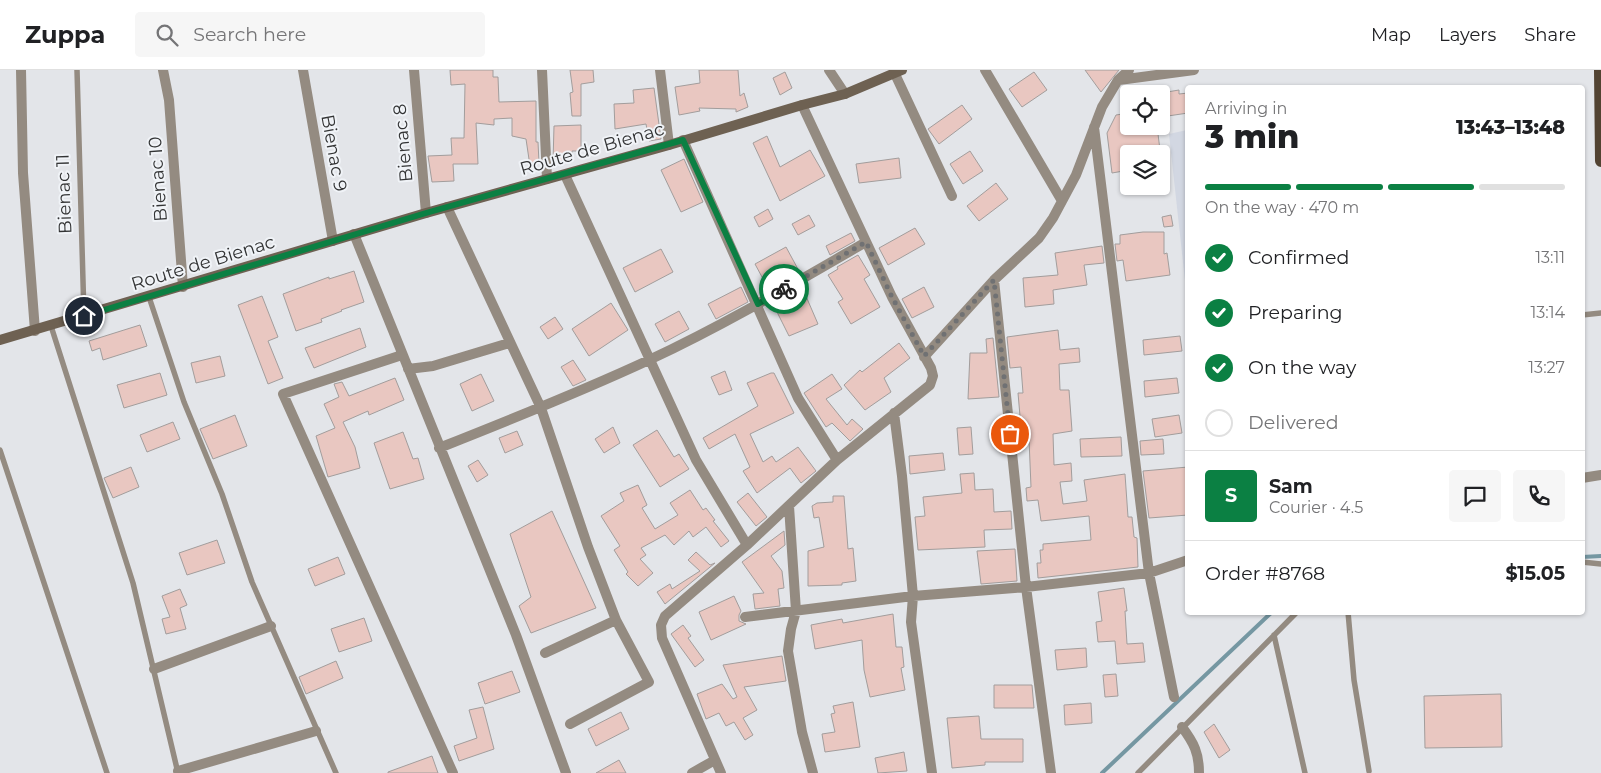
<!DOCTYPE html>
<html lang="en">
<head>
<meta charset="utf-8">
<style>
  :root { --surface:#fff; --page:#f6f6f6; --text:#202124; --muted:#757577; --line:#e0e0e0; --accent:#0b8043 }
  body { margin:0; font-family:Montserrat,sans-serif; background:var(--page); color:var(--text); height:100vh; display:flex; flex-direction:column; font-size:19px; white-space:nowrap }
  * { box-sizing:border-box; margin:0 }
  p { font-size:16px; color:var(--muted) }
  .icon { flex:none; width:28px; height:28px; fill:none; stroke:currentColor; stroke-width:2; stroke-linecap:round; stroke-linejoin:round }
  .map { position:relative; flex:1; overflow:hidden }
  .sheet { position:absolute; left:1185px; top:15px; width:400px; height:530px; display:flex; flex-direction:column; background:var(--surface); border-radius:5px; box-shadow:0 1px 4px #0004 }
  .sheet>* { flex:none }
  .fabs { position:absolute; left:1120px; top:15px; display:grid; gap:10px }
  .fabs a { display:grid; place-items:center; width:50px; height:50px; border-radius:5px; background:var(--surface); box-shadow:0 1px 4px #0004; font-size:25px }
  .pin { position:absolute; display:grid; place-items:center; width:42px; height:42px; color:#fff; margin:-21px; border:2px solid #fff; border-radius:50%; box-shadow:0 1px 5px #0007 }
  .courier { position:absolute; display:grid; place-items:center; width:50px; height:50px; margin:-25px; border:4px solid #0b8043; border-radius:50%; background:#fff; color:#222; box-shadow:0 1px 6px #0007 }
  .overview em { font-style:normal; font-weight:800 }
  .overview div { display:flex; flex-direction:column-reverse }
  .overview { display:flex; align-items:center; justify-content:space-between; height:85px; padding:0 20px }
  h1 { font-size:32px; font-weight:800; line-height:38px }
  .bar { display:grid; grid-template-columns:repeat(4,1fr); gap:8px 5px; align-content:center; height:60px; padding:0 20px }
  .bar i { height:6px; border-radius:4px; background:var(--line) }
  .bar .active { background:var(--accent) }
  .bar p { grid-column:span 4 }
  .line { display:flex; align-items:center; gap:12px; padding:0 20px; border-top:1px solid var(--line) }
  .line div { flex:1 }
  .round { display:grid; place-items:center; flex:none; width:52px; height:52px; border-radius:5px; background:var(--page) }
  ol { padding:0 20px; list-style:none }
  li { display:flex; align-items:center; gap:15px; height:55px }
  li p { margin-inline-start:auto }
  li .icon { padding:5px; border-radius:50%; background:var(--accent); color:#fff; stroke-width:4 }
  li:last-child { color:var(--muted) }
  li i { width:28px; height:28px; border:2px solid var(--line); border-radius:50% }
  header { display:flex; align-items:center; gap:30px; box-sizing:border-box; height:70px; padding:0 25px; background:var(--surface); border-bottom:1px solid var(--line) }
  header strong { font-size:24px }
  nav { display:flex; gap:28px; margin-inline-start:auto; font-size:18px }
  .search { width:350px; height:45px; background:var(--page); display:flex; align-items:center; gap:12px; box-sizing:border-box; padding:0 18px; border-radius:5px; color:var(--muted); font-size:19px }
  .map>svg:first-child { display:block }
  .built { fill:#d2d7e2 }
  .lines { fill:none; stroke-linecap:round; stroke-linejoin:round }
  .stream { stroke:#7597a2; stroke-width:4 }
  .building { fill:#e9c7c1; stroke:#a29d9c }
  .lane { stroke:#948b81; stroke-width:5.5 }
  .street { stroke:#948b81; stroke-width:10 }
  .secondary { stroke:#6e6152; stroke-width:10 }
  .primary { stroke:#524332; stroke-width:12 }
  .done { stroke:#707173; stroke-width:5; stroke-dasharray:0 9 }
  .route { stroke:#0b8043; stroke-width:6 }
  .labels { text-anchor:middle; stroke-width:4; stroke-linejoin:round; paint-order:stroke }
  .street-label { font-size:18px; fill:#323334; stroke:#f0f3f7 }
</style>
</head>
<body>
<header>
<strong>Zuppa</strong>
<div class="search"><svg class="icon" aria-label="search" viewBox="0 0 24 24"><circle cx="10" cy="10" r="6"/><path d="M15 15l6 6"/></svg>Search here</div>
<nav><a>Map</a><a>Layers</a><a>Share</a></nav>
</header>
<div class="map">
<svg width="1601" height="703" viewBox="0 0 1601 703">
  <rect width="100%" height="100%" fill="#e3e5e9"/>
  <path class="built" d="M1187 60 1188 61 1187 229 1169 64Z"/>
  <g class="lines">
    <path class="stream" d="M1582 487 1601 486
      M1102 703 1272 542"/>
  </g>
  <path class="building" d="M450 0H493V7H498L499 32 536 31V72H538L539 93H536V96H530L526 69 512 66V48L494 49V55L476 53 478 94H453L454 111 432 112 428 86 452 85 451 68H464L465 14 451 15Z
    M570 0H593L594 12 581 14V46H572L570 23 573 22Z
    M699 0H738L740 26 744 23 748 37 736 42V39L699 38 700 41 679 45 675 17 700 13Z
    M1085 0H1119L1101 22Z
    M785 2 792 18 780 25 773 8Z
    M1034 2 1047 20 1022 37 1009 19Z
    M654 18 661 69 649 71 646 54 615 59 614 34 634 33 633 20Z
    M1179 20V24L1188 23V43L1161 47V23Z
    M962 35 972 49 939 74 928 59Z
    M1129 43V58L1157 56 1160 80 1129 84V100L1112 103 1107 63 1116 45Z
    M581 55V81H572V92H553L554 56Z
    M767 66 780 97 810 80 825 106 780 131 753 73Z
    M970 81 983 101 963 114 950 94Z
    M899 88 901 108 859 113 856 94Z
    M684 89 703 132 681 142 661 100Z
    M996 113 1008 129 979 151 967 136Z
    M768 139 773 149 759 157 754 147Z
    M809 145 815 156 798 165 792 154Z
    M1171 145 1173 156 1164 157 1162 147Z
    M915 158 925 174 888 195 879 178Z
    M1143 162H1164V184L1167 183 1170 205 1126 211 1123 190 1117 191 1115 174H1120V165Z
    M851 163 855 171 830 185 826 176Z
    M1102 176 1104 193 1084 195 1087 215 1053 220 1054 234 1025 237 1023 208 1058 205 1055 183Z
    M786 177 799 201 769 220 755 194Z
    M661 179 673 202 635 222 623 198Z
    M858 185 870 205 864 209 880 237 851 254 838 232 843 229 828 205 838 199 837 197Z
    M354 201 364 232 341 240 342 241 321 249 322 252 296 261 283 224 329 207V209Z
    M741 217 748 232 716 249 708 234Z
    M802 217 818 254 789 266 773 234Z
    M924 217 934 237 912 248 902 229Z
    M262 226 278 267 268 271 283 308 268 314 238 235Z
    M611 233 628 260 589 286 572 259Z
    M679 241 689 259 665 272 655 254Z
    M555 247 563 259 548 269 540 257Z
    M140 255 147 276 103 290 100 278 92 281 89 271Z
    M360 258 366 277 314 298 305 278Z
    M1058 260 1060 280 1079 278 1080 292 1059 294 1060 320H1069L1072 361 1053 364 1054 395 1071 393 1072 411 1060 412 1063 434 1087 431 1084 410 1125 404 1128 447H1132L1134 467 1137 468 1138 497 1038 508 1037 493H1041L1040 480H1043V474L1091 470 1089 446 1041 451 1038 430 1027 431 1026 418 1031 417 1029 369H1022L1018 323H1023L1021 297 1010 298 1007 267Z
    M1180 266 1182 281 1144 285 1143 270Z
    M993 268 999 327 968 329 970 283H987L986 269Z
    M899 273 910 288 884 308 891 322 865 340 844 315 860 300 862 302Z
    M220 286 225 306 196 313 191 293Z
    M573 290 586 310 573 316 561 297Z
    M725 301 732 320 719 325 711 307Z
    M160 303 167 325 124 338 117 315Z
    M771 303H774L794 343 750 364 763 392 772 386 776 392 798 377 816 401 801 413 790 398 757 423 743 401 750 397 735 364 709 379 703 368 758 336 747 313Z
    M481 304 494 331 472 341 460 314Z
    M832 304 842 319 826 329 847 355 852 349 863 359 850 371 832 353 826 357 804 323Z
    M395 308 404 330 369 345 368 341 343 352 355 377 360 398 328 407 316 366 335 358 324 334 339 327 334 314 342 312 349 326Z
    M1177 308 1179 323 1145 327 1144 311Z
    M235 345 247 376 213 389 200 359Z
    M1179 345 1182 363 1155 367 1152 349Z
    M173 352 180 369 147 382 140 365Z
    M613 357 620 373 604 383 595 369Z
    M971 357 973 384 959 385 957 358Z
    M657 360 674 387 679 384 689 399 660 417 633 375Z
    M517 361 523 375 505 383 499 368Z
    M403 362 413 389 418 388 424 409 390 419 374 373Z
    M1121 367 1122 386 1081 387 1080 369Z
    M1163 369 1164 384 1141 385 1140 371Z
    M943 383 945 400 910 404 909 386Z
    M478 390 488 405 477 412 468 396Z
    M131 397 139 417 113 428 104 408Z
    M1188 397V445L1149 448 1143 401Z
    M974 403 975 420 993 419 994 442 1011 441 1012 459 984 460 985 477 918 480 915 447 925 446 923 427 962 423 960 404Z
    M638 415 647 435 642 438 655 459 678 445 670 433 690 420 703 440 706 438 715 450 713 451 729 471 721 477 706 457 693 467 689 461 674 475 665 465 641 478 646 485 640 489 653 503 638 516 626 504 628 502 614 480 620 476 601 446 624 431 620 423Z
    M748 423 767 447 756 456 737 432Z
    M833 426H844L848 479 853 478 856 511 842 513V515L808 516V481L824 477 819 447 814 448 812 436 817 433 833 432Z
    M552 441 596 538 531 563 519 536 531 527 510 464Z
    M784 461 785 475 771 486 782 501 784 518 778 519 780 536 755 539 753 524 764 523 742 492Z
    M217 470 225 493 187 505 179 483Z
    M1015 479 1017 511 981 514 977 481Z
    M696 482 710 495 715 493 665 534 657 522 670 514 672 519 700 501 688 490Z
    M338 487 345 504 315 516 308 499Z
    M1124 518 1127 541H1125L1127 574 1143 573 1145 592 1117 594 1115 571 1098 572 1096 552 1102 551 1098 522Z
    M180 519 187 535 180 538 186 559 166 564 162 549 170 547 162 526Z
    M734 526 741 541 739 545V551L746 554 711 570 699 542Z
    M893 544 896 577H902L904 597 901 598 905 620 870 627 864 600 862 570 815 579 811 555 842 549 843 553Z
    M364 548 372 571 339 582 331 559Z
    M683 555 691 566 688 568 704 590 695 597 671 564Z
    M1086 578 1087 597 1057 600 1055 580Z
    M782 586 786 611 744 617 757 640 743 648 753 665 745 670 734 652 726 656 719 643 706 649 697 624 722 614 733 629 737 627 723 595Z
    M336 591 343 608 306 624 299 607Z
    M512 601 520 622 485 634 478 613Z
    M1116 604 1118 626 1105 627 1103 605Z
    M994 615H1032L1034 638H994Z
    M1501 624 1502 677 1425 678 1424 626Z
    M853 632 860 677 825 682 822 664 835 662 831 644 835 643 833 636Z
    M1091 633 1092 653 1065 655 1064 635Z
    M483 637 494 679 459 691 454 676 477 668 469 640Z
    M621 642 629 659 596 676 588 659Z
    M979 646 981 669H1023V692H985V695L952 698 947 648Z
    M1214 654 1230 680 1219 688 1204 662Z
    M904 682 907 701 878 703 875 688Z
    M432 686 438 703H388V702Z
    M619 690 626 703H596Z"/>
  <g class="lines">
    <path class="lane" d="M77 0 84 246
      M149 227 184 332 222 424 252 512 336 703
      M1582 245 1601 243
      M51 256 133 513 178 703
      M0 380 107 703
      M1582 492 1601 494
      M1348 542 1354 610 1369 701
      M1274 565 1305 703
      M1138 703 1297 542"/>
    <path class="street" d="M21 0 23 103 35 261
      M163 0 169 30 183 217
      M303 0 333 171
      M414 0 426 143
      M542 0 547 109
      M660 0 669 75
      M829 0 845 24
      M985 0 1062 131
      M895 4 952 126
      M1119 10 1194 0
      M802 35 892 227 931 298 933 306 930 315 837 390
      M1094 57 1149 503 1174 627
      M683 70 798 328 837 390 747 475 665 546 661 555 662 568 721 703
      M565 105 696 390 747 475
      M447 137 541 338 588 477 616 550 649 612 570 654
      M354 164 516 565 566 703
      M994 210 1026 517 1051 703
      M402 285 283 324 453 703
      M924 287 994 210 1039 168 1053 148 1076 105 1102 37 1118 10 1129 0
      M408 299 433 296 509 273
      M894 343 902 406 913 526 911 552 932 703
      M439 378C510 350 580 322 649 290 724 255 795 213 866 172
      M1582 408 1601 405
      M789 436 796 541 791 559 788 581 802 662 813 703
      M745 547 913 526 1026 517 1149 503 1188 490
      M545 583 616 550
      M154 599 271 556
      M1182 657C1194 673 1199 683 1199 703
      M178 701 316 661
      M692 703 715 690"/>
    <path class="secondary" d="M0 270 426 143 669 75 802 35 845 24 902 0"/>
    <path class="primary" d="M1600 0 1601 91"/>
  </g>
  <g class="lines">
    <path class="done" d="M784 219 866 172 892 227 924 286 994 210 1010 364"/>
    <path class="route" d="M84 246 426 143 683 70 758 234 784 219"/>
  </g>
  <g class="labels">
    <g class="street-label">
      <text transform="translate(403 73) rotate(-95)" y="6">Bienac 8</text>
      <text transform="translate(592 79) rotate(-16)" y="6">Route de Bienac</text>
      <text transform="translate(334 83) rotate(80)" y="6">Bienac 9</text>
      <text transform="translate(158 109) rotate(-94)" y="6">Bienac 10</text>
      <text transform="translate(64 124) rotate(-92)" y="6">Bienac 11</text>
      <text transform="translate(203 193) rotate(-17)" y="6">Route de Bienac</text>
    </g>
  </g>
</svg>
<div class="fabs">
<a><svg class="icon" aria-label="locate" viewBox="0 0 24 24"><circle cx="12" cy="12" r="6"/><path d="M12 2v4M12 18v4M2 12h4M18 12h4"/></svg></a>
<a><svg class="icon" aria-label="layers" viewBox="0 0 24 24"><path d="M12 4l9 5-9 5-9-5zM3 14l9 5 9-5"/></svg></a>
</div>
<div class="pin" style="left:1010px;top:364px;background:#ea580c"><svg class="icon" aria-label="bag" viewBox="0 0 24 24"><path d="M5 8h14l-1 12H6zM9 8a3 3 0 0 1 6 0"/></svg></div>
<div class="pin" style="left:84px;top:246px;background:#1f2937"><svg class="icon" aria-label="home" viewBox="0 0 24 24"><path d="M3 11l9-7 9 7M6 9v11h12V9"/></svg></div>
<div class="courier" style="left:784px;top:219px"><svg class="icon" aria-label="bike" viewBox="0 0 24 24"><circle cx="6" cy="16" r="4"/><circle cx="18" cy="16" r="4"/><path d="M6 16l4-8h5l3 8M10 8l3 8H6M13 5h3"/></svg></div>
<section class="sheet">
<div class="overview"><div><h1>3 min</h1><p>Arriving in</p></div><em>13:43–13:48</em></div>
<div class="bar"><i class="active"></i><i class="active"></i><i class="active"></i><i></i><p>On the way · 470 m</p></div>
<ol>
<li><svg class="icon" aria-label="check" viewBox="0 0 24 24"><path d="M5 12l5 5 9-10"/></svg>Confirmed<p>13:11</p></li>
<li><svg class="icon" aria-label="check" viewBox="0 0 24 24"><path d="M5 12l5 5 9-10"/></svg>Preparing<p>13:14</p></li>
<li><svg class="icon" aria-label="check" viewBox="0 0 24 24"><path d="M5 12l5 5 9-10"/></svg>On the way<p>13:27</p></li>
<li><i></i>Delivered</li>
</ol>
<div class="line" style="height:90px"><b class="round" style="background:var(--accent);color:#fff">S</b><div><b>Sam</b><p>Courier · 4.5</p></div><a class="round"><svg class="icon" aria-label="chat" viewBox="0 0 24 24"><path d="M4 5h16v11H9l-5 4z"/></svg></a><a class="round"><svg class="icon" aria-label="phone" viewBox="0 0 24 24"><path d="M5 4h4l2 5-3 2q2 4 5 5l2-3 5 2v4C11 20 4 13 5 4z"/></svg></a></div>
<div class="line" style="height:65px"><div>Order #8768</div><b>$15.05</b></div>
</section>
</div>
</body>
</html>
